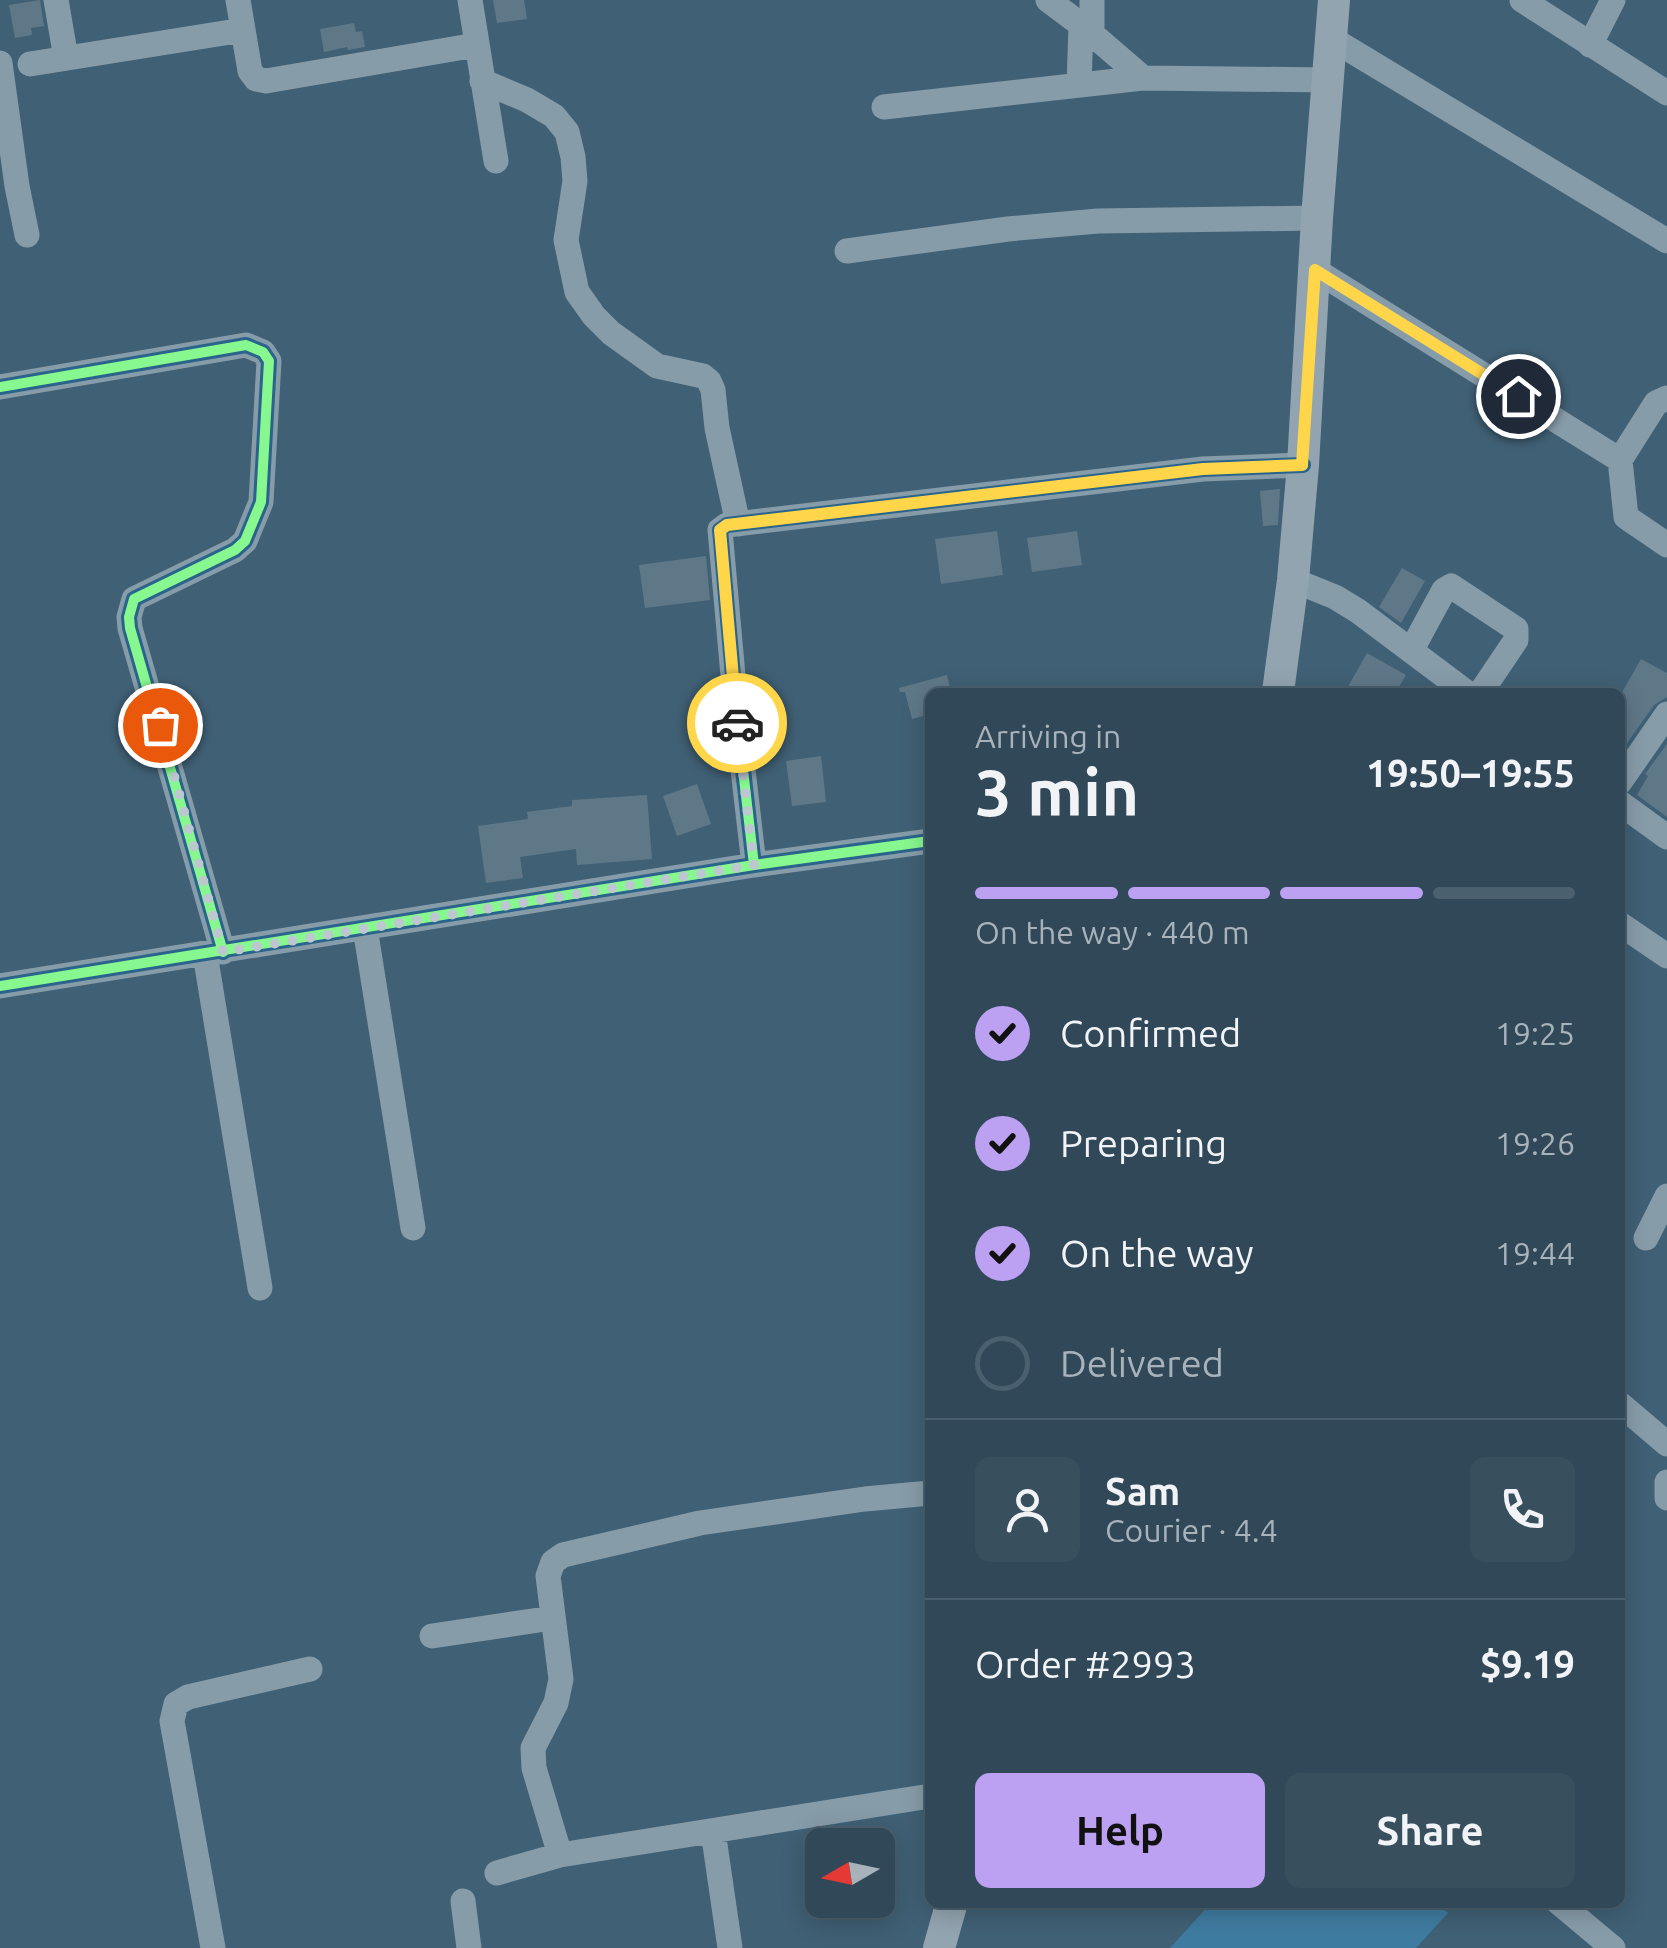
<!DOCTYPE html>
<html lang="en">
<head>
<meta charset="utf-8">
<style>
  :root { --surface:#304858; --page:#384f5e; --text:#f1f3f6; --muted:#a8b2ba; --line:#4b606e; --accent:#bca0f2 }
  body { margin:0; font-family:Ubuntu,sans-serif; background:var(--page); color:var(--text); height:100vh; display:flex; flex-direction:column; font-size:38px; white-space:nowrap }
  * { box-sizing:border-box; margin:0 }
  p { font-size:32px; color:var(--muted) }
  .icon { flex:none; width:55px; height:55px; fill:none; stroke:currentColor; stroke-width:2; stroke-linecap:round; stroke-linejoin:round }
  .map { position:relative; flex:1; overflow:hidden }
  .panel { position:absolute; left:925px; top:688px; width:700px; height:1220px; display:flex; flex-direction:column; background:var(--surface); border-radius:15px; box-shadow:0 5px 25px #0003,0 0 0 2px var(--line) }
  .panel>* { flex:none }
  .needle { width:65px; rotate:261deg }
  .buttons { position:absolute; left:805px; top:1828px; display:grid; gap:20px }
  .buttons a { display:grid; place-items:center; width:90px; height:90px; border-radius:15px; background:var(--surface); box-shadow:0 5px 25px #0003,0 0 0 2px var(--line); font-size:50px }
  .pin { position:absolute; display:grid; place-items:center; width:85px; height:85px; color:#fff; margin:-42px; border:5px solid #fff; border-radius:50%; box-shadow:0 2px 10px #0007 }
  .courier { position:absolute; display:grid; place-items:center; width:100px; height:100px; margin:-50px; border:8px solid #ffd54a; border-radius:50%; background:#fff; color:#222; box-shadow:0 2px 12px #0007 }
  .headline em { font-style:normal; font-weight:600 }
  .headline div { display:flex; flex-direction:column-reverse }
  .headline { display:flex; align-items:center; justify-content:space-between; height:170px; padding:0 50px }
  h1 { font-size:65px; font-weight:600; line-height:75px }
  .bar { display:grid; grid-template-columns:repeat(4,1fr); gap:15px 10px; align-content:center; height:120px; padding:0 50px }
  .bar i { height:12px; border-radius:8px; background:var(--line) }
  .bar .selected { background:var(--accent) }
  .bar p { grid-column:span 4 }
  .line { display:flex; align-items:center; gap:25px; padding:0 50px; border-top:2px solid var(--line) }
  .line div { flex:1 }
  .round { display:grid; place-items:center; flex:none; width:105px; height:105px; border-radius:15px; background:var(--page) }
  ol { padding:0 50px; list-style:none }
  li { display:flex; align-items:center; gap:30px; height:110px }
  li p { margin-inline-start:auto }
  li .icon { padding:10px; border-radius:50%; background:var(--accent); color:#111; stroke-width:4 }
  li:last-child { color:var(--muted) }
  li i { width:55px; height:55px; border:5px solid var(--line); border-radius:50% }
  .primary-button { display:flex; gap:20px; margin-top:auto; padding:20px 50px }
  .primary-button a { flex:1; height:115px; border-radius:15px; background:var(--accent); color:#111; font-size:40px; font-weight:600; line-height:115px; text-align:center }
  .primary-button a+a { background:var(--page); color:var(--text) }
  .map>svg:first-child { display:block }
  .green { fill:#3e7ba0 }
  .building { fill:#5f7888 }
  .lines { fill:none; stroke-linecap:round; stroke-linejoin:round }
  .minor { stroke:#879ca9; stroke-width:25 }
  .major { stroke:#92a4b0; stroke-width:32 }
  .cycleway-casing { stroke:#2a648b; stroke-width:16 }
  .cycleway { stroke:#87f88f; stroke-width:10 }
  .done { stroke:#bcc7cf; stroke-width:10; stroke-dasharray:0 18 }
  .route { stroke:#ffd54a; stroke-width:12 }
</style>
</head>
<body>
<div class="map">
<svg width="1667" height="1948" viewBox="0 0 1667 1948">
  <rect width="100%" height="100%" fill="#406075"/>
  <path class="green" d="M1437 1903 1448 1913 1416 1948H1170L1211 1903Z"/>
  <path class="building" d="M40 0 44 26 31 28 32 35 15 38 9 5Z
    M493 0H524L527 19 497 23Z
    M354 23 356 32 362 31 365 47 348 50 347 47 324 52 320 29Z
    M1280 489 1278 525 1263 526 1260 491Z
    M997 531 1003 575 941 584 935 539Z
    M1077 531 1082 565 1032 572 1027 538Z
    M706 556 710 600 645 608 639 565Z
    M1402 568 1425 581 1401 623 1379 607Z
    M1367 653 1406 675 1396 692H1345Z
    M1641 659 1667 673V697L1654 705 1620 753V696Z
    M947 675 951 692H930V714L912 719 905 692H900L899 688Z
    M1667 744V817L1637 795 1648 776 1645 774Z
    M821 756 826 802 792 806 786 761Z
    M697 784 711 824 677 836 663 796Z
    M647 795 652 859 577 865 576 849 520 857 523 878 486 883 478 826 528 819 527 812 572 806V800Z"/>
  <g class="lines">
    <path class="minor" d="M56 0 66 58
      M238 0 250 71 256 79 266 81 476 45
      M470 0 496 161
      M1048 0 1092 33
      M1092 0V34L1143 78
      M1522 0 1667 93
      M1332 39 1667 241
      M1590 45 1613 0
      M0 63 17 186 27 235
      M30 64 243 30
      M482 81 527 100 554 116 567 132 573 157 575 181 566 240 577 292 594 316 611 333 657 366 703 376 709 381 713 390 717 428 738 524
      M1079 85 1081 26
      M884 107 1143 78 1328 80
      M847 251 1008 229 1098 221 1317 218
      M1315 270 1620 460
      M0 387 246 345 263 352 269 361 261 502 245 541 235 550 134 599 129 617 130 628 223 952
      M1667 398 1656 403 1620 460 1626 517 1667 545
      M1293 580 1335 597 1358 611 1466 692
      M1411 651 1444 590 1451 586 1516 629V640L1481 692
      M1620 782 1667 714
      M1620 803 1667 837
      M754 865 736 709 720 530 727 525 1203 469 1303 465
      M1620 924 1667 956
      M365 928 413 1228
      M205 954 260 1288
      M0 986 754 865 930 841
      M1646 1238 1667 1196
      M1620 1404 1667 1444
      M1667 1482V1498
      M432 1636 552 1618
      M713 1831 730 1948
      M560 1855 534 1768 533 1748 556 1703 561 1679 548 1576 553 1562 563 1555 700 1523 865 1499 930 1493
      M497 1873 560 1855 930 1796
      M463 1901 469 1948
      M1558 1902 1613 1948
      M213 1948 172 1721 176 1704 188 1697 310 1669"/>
    <path class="major" d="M1278 692 1293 580 1303 465 1317 218 1334 0
      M939 1948 952 1902"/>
    <g class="cycleway-casing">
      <path id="cycleway" d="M0 387 246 345 263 352 269 361 261 502 245 541 235 550 134 599 129 617 130 628 223 952
        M754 865 736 709 720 530 727 525 1203 469 1303 465
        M0 986 754 865 930 841"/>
    </g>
    <use href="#cycleway" class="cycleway"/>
  </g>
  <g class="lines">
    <path class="done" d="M160 725 223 952 754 865 737 723"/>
    <path class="route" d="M737 723 720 530 727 525 1203 469 1302 465 1315 270 1518 396"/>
  </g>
</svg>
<div class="buttons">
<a><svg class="needle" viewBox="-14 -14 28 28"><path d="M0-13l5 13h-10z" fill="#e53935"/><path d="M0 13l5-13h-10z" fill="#a8b2ba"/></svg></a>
</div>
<div class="pin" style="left:160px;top:725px;background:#ea580c"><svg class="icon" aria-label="bag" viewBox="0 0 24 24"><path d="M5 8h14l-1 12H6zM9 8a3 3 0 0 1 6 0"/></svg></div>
<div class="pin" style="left:1518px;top:396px;background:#1f2937"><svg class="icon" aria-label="home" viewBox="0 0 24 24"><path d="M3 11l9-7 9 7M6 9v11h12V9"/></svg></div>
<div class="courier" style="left:737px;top:723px"><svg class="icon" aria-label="car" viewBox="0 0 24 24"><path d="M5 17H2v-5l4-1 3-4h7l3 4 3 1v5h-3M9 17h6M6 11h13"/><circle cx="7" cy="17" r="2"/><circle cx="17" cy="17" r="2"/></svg></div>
<section class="panel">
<div class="headline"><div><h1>3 min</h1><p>Arriving in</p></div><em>19:50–19:55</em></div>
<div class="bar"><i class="selected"></i><i class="selected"></i><i class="selected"></i><i></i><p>On the way · 440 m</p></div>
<ol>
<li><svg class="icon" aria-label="check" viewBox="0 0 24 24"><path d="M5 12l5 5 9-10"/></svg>Confirmed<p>19:25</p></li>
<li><svg class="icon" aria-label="check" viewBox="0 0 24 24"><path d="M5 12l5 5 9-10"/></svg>Preparing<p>19:26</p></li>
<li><svg class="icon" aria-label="check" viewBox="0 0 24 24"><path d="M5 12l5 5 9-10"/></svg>On the way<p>19:44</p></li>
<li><i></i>Delivered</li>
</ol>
<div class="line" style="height:180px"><a class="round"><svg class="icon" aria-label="person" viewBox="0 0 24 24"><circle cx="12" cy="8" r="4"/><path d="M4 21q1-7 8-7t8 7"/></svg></a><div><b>Sam</b><p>Courier · 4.4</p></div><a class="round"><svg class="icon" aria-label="phone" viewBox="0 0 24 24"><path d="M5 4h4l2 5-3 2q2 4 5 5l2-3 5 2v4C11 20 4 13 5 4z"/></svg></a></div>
<div class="line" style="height:130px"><div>Order #2993</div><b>$9.19</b></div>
<div class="primary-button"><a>Help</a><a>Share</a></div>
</section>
</div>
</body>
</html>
